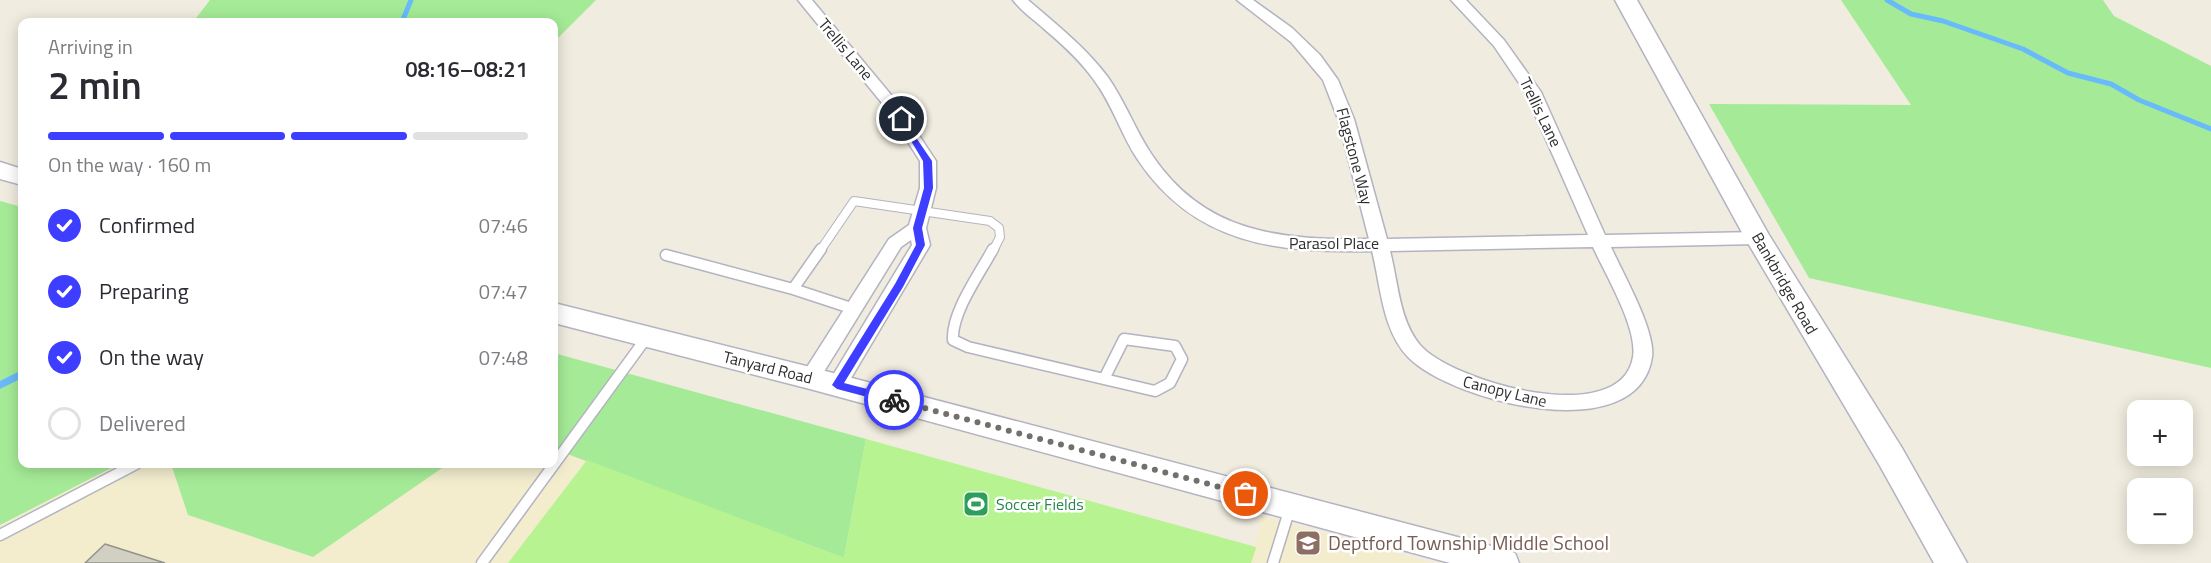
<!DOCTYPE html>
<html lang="en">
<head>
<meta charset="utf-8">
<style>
  :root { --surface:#fff; --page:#f7f7f7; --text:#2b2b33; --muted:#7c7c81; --line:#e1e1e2; --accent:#3d3eff }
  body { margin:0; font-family:"Titillium Web",sans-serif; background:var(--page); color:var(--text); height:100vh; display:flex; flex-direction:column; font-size:22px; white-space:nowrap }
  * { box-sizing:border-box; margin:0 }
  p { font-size:20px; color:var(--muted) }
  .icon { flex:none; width:33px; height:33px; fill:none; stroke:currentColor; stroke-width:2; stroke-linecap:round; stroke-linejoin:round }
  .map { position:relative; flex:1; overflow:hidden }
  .panel { position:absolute; left:18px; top:18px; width:540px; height:450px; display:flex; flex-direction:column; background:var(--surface); border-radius:12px; box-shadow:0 3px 15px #0003 }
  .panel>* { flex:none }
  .fabs { position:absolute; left:2127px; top:400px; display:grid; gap:12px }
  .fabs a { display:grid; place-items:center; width:66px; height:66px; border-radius:12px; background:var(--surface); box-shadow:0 3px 15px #0003; font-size:30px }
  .pin { position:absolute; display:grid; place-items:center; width:51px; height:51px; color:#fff; margin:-26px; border:3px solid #fff; border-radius:50%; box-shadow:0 2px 6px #0007 }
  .courier { position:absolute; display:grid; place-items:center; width:60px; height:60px; margin:-30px; border:4px solid #3d3eff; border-radius:50%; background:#fff; color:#222; box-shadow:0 2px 8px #0007 }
  .headline em { font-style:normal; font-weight:600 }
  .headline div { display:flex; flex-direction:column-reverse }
  .headline { display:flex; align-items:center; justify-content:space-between; height:102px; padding:0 30px }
  h1 { font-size:39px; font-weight:600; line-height:45px }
  .bar { display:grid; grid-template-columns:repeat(4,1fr); gap:9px 6px; align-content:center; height:72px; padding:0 30px }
  .bar i { height:8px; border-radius:4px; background:var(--line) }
  .bar .current { background:var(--accent) }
  .bar p { grid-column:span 4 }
  ol { padding:0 30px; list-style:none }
  li { display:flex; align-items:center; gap:18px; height:66px }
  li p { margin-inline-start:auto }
  li .icon { padding:6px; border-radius:50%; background:var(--accent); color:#fff; stroke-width:4 }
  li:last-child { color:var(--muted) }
  li i { width:33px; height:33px; border:3px solid var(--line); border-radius:50% }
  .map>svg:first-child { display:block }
  .education { fill:#f3edce }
  .green { fill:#a5eb97 }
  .pitch { fill:#b8f392 }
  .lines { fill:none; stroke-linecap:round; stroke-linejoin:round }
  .stream-far1 { stroke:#69bafb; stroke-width:5 }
  .stream { stroke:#69bafb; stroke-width:7 }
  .building { fill:#d2d0c3; stroke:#939288; stroke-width:1.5 }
  .lane-far1-casing { stroke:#b3b3c2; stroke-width:10 }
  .lane-casing { stroke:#b3b3c2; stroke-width:13 }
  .street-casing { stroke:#b3b3c2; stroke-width:3 }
  .secondary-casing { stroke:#b3b3c2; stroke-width:3 }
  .lane-far1 { stroke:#fff; stroke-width:8 }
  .lane { stroke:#fff; stroke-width:10 }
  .street { fill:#fff; fill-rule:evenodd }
  .secondary { fill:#fff; fill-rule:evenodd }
  .route { fill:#3d3eff }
  .done { stroke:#72706c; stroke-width:6; stroke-dasharray:0 10.8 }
  .labels { text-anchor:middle; stroke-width:5; stroke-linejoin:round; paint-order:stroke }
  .street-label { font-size:16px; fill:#2e2e2e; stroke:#fff }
  .leisure-label { font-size:16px; fill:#27864d; stroke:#fff; text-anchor:start }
  .near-education-label { font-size:20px; fill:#785e54; stroke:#fff; text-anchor:start }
</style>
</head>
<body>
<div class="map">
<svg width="2211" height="563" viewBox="0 0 2211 563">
  <rect width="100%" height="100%" fill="#f0ecdf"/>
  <path class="education" d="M554 449 587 460 508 563H0V525L119 464H171L188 515 313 557 448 464H554Z
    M1262 516 1341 538 1433 563H1251Z"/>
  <path class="green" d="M210 0H596L554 42V22H193Z
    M1841 0H2103L2114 16 2211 66V368L1809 278 1709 104 1911 105Z
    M0 201 22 207V464H119L0 525Z
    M554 353 866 439 844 558 554 449Z
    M171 464H448L313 557 188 515Z"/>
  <path class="pitch" d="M866 439 1256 547V548L1251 563H508L587 460 844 558Z"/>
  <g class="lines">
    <path class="stream-far1" d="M1887 0 1911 14 1943 21 2023 49 2068 73 2111 84 2139 100 2211 129
      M402 22 411 0"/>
    <path class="stream" d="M0 385 22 374"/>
  </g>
  <path class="building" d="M105 544 165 563H85Z"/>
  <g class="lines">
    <g class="lane-far1-casing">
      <path id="lane-far1" d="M820 251 854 201 990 221 999 228 1000 237 993 251"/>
    </g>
    <g class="lane-casing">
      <path id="lane" d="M993 249C980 273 951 313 953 340L968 347 1155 391 1170 383 1182 359 1175 346 1124 339 1104 379
        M666 255 793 289 821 249
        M793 289 854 309
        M0 535 136 464
        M482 563 647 337
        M1273 563 1290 508"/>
    </g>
    <g class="street-casing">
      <path id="street" d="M798 0H812L897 102 936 161V188L926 228 930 245 844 390 837 393 830 390 827 385 912 245 911 240 901 247 817 383 810 385 803 383 800 378 889 239 909 225 920 188V161L886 108Z
        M1013 0H1028C1056 24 1085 47 1107 76 1125 101 1135 130 1152 155 1205 234 1281 240 1369 239L1338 119 1323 80 1291 42 1237 0H1253L1292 28 1320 55 1338 80 1354 119 1387 239 1588 235 1525 92 1494 46 1451 0H1466L1504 40 1541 92 1605 235 1758 232 1767 238 1758 244 1611 247C1622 272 1656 331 1652 357 1638 450 1452 401 1409 358 1382 331 1381 286 1372 251 1278 253 1195 245 1138 160 1121 135 1113 105 1094 80 1080 60 1062 44 1043 28 1033 19 1021 11 1013 0ZM1593 247C1605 274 1638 328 1633 357 1621 430 1452 382 1420 345 1399 320 1398 281 1390 251Z"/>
    </g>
    <g class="secondary-casing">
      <path id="secondary" d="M1615 0H1637L1769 235 1902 448 1967 563H1934L1880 466 1745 238Z
        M0 162 22 169V185L0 179Z
        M554 303 810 367 1503 549 1515 553 1519 563H1450L810 389 554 323Z"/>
    </g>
    <use href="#lane-far1" class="lane-far1"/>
    <use href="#lane" class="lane"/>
    <use href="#street" class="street"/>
    <use href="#secondary" class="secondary"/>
  </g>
  <path class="route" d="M902 117 932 161 933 188 922 228 925 245 903 287 844 383 898 397 900 400 894 404 837 389 832 385 895 284 916 245 913 228 924 188 923 161 898 119Z"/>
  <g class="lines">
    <path class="done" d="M894 400 1246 494"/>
  </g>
  <defs>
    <g id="stadium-square" transform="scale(1.35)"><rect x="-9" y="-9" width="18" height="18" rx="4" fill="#2e9e5b" stroke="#fff"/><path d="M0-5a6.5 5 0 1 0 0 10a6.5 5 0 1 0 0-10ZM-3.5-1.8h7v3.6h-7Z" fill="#fff"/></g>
    <g id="school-square" transform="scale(1.35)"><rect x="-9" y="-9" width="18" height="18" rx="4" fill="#8d6e63" stroke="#fff"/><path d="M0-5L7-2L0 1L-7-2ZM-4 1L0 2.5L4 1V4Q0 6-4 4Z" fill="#fff"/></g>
  </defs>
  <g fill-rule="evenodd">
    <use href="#stadium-square" x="976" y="504"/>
    <use href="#school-square" x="1308" y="543"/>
  </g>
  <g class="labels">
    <g class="street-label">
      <text transform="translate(846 49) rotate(50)" y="6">Trellis Lane</text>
      <text transform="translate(1541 112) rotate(64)" y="6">Trellis Lane</text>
      <text transform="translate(1355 156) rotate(75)" y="6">Flagstone Way</text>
      <text x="1334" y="249">Parasol Place</text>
      <text transform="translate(1785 283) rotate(60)" y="6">Bankbridge Road</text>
      <text transform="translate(768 367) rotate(14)" y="6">Tanyard Road</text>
      <text transform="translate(1505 391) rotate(14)" y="6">Canopy Lane</text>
    </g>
    <g class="leisure-label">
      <text x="996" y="510">Soccer Fields</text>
    </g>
    <g class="near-education-label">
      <text x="1328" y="550">Deptford Township Middle School</text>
    </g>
  </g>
</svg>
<div class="fabs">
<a>+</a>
<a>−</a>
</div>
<div class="pin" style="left:1246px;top:494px;background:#ea580c"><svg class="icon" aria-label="bag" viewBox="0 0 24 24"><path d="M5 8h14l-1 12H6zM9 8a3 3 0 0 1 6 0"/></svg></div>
<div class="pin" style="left:902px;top:119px;background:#1f2937"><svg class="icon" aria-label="home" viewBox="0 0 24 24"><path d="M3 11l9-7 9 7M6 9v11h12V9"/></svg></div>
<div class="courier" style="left:894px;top:400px"><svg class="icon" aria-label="bike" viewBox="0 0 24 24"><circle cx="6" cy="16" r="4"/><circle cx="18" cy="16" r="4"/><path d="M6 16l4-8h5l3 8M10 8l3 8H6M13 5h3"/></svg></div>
<section class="panel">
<div class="headline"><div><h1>2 min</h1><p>Arriving in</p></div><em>08:16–08:21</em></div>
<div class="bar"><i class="current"></i><i class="current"></i><i class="current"></i><i></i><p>On the way · 160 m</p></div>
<ol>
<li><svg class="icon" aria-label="check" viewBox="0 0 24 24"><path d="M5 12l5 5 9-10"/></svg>Confirmed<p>07:46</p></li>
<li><svg class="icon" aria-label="check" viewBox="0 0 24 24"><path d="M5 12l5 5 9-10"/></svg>Preparing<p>07:47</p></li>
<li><svg class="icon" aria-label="check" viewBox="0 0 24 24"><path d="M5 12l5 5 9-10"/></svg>On the way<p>07:48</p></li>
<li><i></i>Delivered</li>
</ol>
</section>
</div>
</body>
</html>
